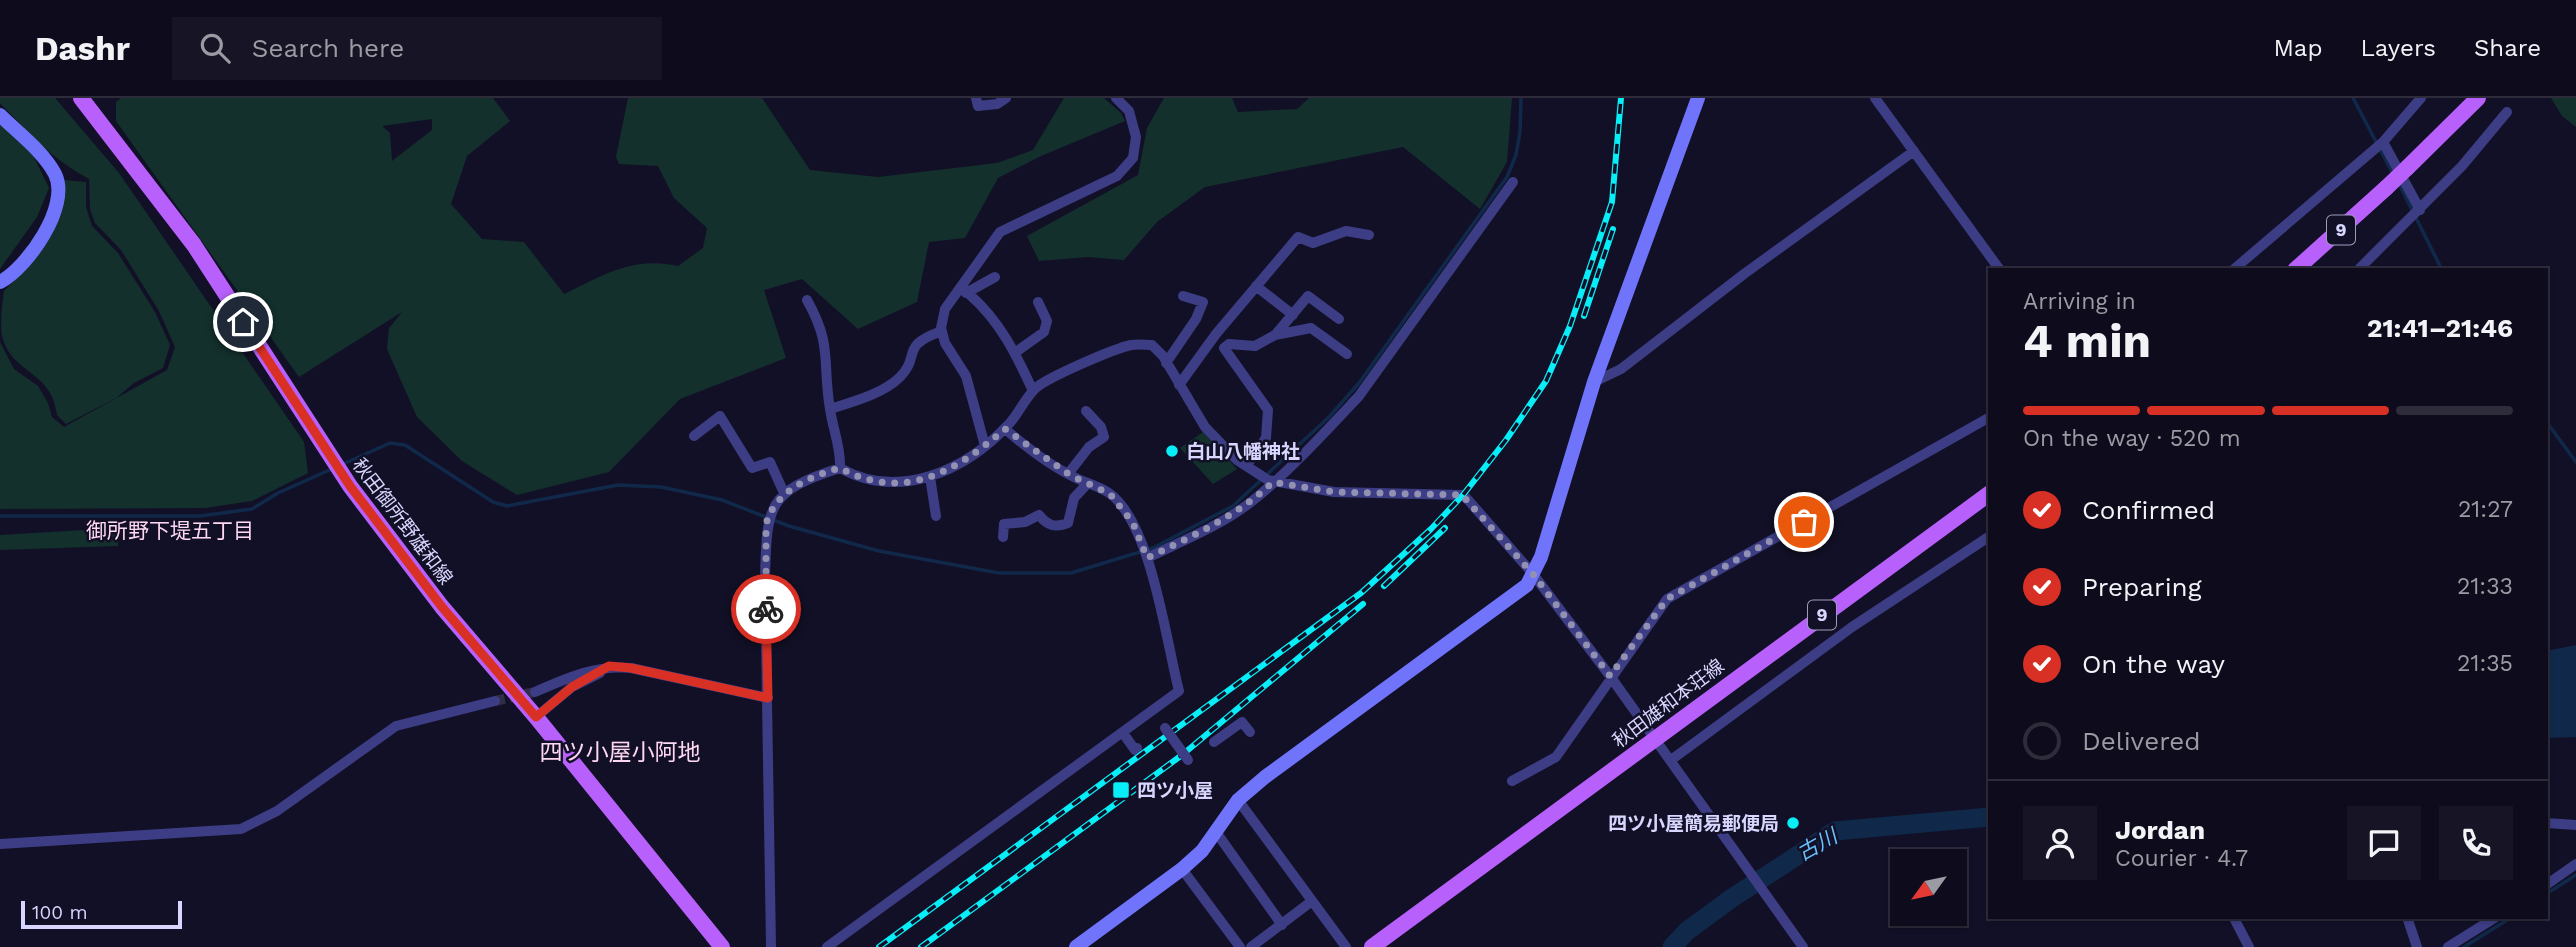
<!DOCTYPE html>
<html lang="en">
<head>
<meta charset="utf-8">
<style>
  :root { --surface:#0e0c1c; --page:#171525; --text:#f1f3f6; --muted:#9b9ba3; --line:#2e2c3b; --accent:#d93025 }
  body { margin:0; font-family:"Work Sans","Noto Sans JP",sans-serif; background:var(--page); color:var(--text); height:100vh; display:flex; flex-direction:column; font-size:26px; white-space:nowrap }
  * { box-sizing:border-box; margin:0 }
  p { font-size:23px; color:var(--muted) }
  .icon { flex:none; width:38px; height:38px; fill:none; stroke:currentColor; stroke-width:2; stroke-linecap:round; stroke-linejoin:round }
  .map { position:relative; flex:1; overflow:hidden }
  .sheet { position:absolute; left:1988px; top:170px; width:560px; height:651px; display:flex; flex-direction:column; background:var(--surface); border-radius:0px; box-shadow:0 2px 5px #0004,0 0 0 2px var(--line) }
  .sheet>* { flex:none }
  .needle { width:46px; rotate:237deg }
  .fabs { position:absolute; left:1890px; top:751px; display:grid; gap:14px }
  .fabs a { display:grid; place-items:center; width:77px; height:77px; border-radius:0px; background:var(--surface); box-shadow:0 2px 5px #0004,0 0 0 2px var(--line); font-size:35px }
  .scale { position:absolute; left:21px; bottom:18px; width:161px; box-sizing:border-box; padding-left:7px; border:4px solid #d8d6fe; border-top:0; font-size:19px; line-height:24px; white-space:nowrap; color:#d8d6fe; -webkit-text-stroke:5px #121026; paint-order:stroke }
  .pin { position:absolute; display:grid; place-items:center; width:60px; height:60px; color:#fff; margin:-30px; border:4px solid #fff; border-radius:50%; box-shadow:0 2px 7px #0007 }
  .courier { position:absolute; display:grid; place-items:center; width:70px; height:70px; margin:-35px; border:5px solid #d93025; border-radius:50%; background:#fff; color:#222; box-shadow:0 2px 9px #0007 }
  .headline em { font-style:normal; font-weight:700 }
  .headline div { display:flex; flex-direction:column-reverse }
  .headline { display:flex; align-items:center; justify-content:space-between; height:119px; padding:0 35px }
  h1 { font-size:46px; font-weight:700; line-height:52px }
  .bar { display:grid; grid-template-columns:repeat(4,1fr); gap:10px 7px; align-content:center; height:84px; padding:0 35px }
  .bar i { height:9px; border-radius:5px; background:var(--line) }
  .bar .active { background:var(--accent) }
  .bar p { grid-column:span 4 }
  .line { display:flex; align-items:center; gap:18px; padding:0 35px; border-top:2px solid var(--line) }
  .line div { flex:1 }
  .round { display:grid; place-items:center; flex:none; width:74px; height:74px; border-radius:0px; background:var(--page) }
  ol { padding:0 35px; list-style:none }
  li { display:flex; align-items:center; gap:21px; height:77px }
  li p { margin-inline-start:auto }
  li .icon { padding:7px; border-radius:50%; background:var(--accent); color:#fff; stroke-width:4 }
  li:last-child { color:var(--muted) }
  li i { width:38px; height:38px; border:4px solid var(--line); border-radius:50% }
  header { display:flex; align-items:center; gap:42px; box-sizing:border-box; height:98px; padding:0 35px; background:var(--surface); border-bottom:2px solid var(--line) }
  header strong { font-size:33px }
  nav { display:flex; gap:38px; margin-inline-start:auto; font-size:24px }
  .search { width:490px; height:63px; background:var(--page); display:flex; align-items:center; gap:18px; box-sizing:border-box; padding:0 24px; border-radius:0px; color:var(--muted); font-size:26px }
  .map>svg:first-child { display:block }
  .green { fill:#13302d; fill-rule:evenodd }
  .water { fill:#10294a }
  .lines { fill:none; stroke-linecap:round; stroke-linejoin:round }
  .stream { stroke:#10294a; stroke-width:3.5 }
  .river { stroke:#10294a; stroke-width:19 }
  .street-tunnel { stroke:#302e46; stroke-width:10; stroke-dasharray:10 5; stroke-linecap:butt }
  .street { stroke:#3c3d84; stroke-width:10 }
  .secondary { stroke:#7074fb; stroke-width:14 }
  .primary { stroke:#b860fb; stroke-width:16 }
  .rail-casing { stroke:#07eef9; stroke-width:6 }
  .rail { stroke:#121026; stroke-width:3.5; stroke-dasharray:10; stroke-linecap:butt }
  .street-bridge { stroke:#3c3d84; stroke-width:10 }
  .primary-bridge { stroke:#b860fb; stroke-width:16 }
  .done { stroke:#9391b2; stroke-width:7; stroke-dasharray:0 12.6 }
  .route { stroke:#d93025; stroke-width:9 }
  .poi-dot { fill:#07eef9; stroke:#121026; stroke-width:2.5 }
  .labels { text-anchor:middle; stroke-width:5; stroke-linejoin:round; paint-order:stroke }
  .shield { fill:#121026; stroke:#9d9bbd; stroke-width:2 }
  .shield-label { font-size:18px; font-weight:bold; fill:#d8d6fe }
  .poi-label { font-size:19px; font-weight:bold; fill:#d8d6fe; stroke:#121026; text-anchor:start }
  .street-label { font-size:19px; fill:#d8d6fe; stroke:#121026 }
  .neighbourhood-label { font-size:21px; fill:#fed8f2; stroke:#121026 }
  .water-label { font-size:21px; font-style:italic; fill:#67bffb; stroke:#121026 }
  .quarter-label { font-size:23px; fill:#fed8f2; stroke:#121026 }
</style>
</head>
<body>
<header>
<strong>Dashr</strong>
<div class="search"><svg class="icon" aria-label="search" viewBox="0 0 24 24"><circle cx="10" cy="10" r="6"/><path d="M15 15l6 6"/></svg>Search here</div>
<nav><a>Map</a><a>Layers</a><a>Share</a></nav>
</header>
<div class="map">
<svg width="2576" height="849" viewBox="0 0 2576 849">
  <rect width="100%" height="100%" fill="#121026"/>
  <path class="green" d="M0 0H55L119 75 304 344 308 375 252 403 205 410 0 411V244L14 271 38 288 48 305 52 319 64 329 167 272 175 249 159 213 121 152 95 125 90 111 89 81C49 59 31 37 0 5Z
    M121 0H493L510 23 467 58 451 106 482 141 524 144 564 196C604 177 632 158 678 168L703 150 707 130 674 100 658 68 619 66 616 59 628 0H762L810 72 878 79 997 65 1033 52 1064 0H1104L1121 15 1125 23 1041 58 998 80 965 140 929 144 917 204 858 231 802 181 764 192 786 260 680 301 609 374 517 397 462 363 417 319 387 251 389 230 402 214 299 279 116 23V4ZM432 21V32L392 63 390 35 382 28Z
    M1164 0H1232L1238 14 1297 11 1309 0H1512L1507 64 1480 111 1403 49 1205 89 1157 124 1124 162 1088 159 1039 163 1027 138 1138 77 1147 30Z
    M2551 0H2576V29L2562 18Z
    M0 26 32 55 49 90 37 119 0 171Z
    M63 82 86 84V109L92 128 118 155 155 214 170 247 163 270 134 285 116 300 66 326 57 317C52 272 12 277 2 238 0 225 2 206 4 193 43 155 52 136 63 82Z
    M1203 334 1237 371 1213 386 1180 350Z
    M101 431 118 434V448L0 452V437Z"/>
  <path class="water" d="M2576 547V639L2546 640V553Z"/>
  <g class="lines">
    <path class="stream" d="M2353 0 2393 76
      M2399 86 2442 172
      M2546 323 2576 364
      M341 367 390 345 405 347 493 404 507 408 618 387 661 389 722 402 789 428 879 453 999 475H1071L1153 450 1233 408 1329 319 1359 285 1507 79 1516 57 1520 34 1521 0
      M0 418H200L252 411 278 395 334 370
      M2546 796 2576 777
      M2464 849 2512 819"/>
    <path class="river" d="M1672 849 1687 833 1732 800 1835 733 1990 719"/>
    <path class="street-tunnel" d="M495 603 535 594"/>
    <path class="street" d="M976 0 978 8 997 6 1006 0
      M1875 0 2000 172
      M2383 44 2420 112
      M2233 172 2383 44 2421 0
      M2358 172 2462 68 2507 14
      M1256 188 1293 217
      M966 195 995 179
      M969 196C1000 223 1016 256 1033 293
      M807 202C833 248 822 264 830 311 833 332 841 349 840 370
      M1276 236 1308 198 1339 221
      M1016 254 1044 234 1047 223 1038 204
      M1166 265 1196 221 1203 204 1183 198
      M1594 284 1621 271 1744 176 1914 53
      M1179 287 1216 236 1298 139 1313 145 1346 133 1369 137
      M830 311C852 304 883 296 900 279 921 258 899 248 942 233
      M694 338 720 318 752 370 770 364 784 395
      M985 348 966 278 945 245 941 230 945 211 1000 134 1117 78 1133 60 1136 39 1129 13 1116 0
      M1246 368 1266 340 1268 312 1224 250 1229 246 1255 248 1275 237 1311 230 1347 256
      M1068 376 1089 349 1104 339 1101 329 1086 313
      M930 379 936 418
      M1003 439 1004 426 1025 424 1039 417C1048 428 1055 430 1068 425L1074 400 1088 385
      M1147 460C1182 443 1220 428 1251 404 1287 376 1328 331 1359 298L1513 84
      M535 594C567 580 595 567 631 570L768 600
      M536 619 572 589 600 575
      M1123 635 1135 652 1137 650
      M1214 644 1242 624 1250 634
      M1671 662 1852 529 1990 438
      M1512 683 1556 659 1667 501 1990 319
      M1238 702 1346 849
      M2546 725 2576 727
      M1216 734 1282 827
      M0 746 241 731 277 713 396 628 495 603
      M1182 771 1240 849
      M2546 787 2576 766
      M2407 819 2417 849
      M2235 822 2249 849
      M771 849 765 479C767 408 767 393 840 370 899 403 965 373 1008 327 1019 316 1025 299 1037 289 1051 278 1113 251 1131 247 1137 246 1146 247 1152 247L1163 258 1205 329 1237 362 1268 382 1334 394 1463 397 1469 403 1533 476 1610 578 1803 849
      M827 849 1179 593C1166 543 1151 424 1109 395 1097 387 1082 384 1070 377 1046 365 1025 348 1005 331
      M1251 849 1312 803
      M2448 849 2496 819"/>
    <path class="secondary" d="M0 17C18 35 43 53 55 76 71 108 27 170 0 184
      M1076 849 1182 771 1202 753 1238 702 1265 679 1527 487 1541 459 1594 284 1698 0"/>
    <path class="primary" d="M81 0 194 147 350 388 442 509 536 619 722 849
      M2407 70 2478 0
      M2295 172 2386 90
      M1372 849 1990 395"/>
    <g class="rail-casing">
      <path id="rail" d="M1584 218 1613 131
        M1384 488 1445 430
        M879 849 1361 495 1431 431 1463 397 1506 342 1546 283 1570 228 1612 104 1621 0
        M921 849 1182 657 1363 506"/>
    </g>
    <use href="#rail" class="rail"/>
    <path class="street-bridge" d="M1165 630 1188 662"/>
    <path class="primary-bridge" d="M2386 90 2407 70"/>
  </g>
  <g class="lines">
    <path class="done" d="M766 511V426C776 392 809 379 840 370 904 405 956 373 1005 331L1070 377 1110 396 1133 425 1147 460C1192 438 1236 419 1273 384L1334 394 1462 397 1533 476 1610 578 1667 501 1804 424"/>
    <path class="route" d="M243 224 350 388 442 509 536 619 572 589 609 568 631 570 768 600 766 511"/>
  </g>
  <g class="poi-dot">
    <circle cx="1172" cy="353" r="7"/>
    <rect x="1112" y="683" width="18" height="18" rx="3.5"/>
    <circle cx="1793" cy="725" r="7"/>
  </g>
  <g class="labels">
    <g class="shield">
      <rect x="2327" y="117.5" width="28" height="29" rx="5"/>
      <rect x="1808" y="502.5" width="28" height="29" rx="5"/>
    </g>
    <g class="shield-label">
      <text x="2341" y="138">9</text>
      <text x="1822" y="523">9</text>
    </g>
    <g class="poi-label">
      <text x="1186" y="360">白山八幡神社</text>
      <text x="1137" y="699">四ツ小屋</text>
      <text x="1779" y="732" text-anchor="end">四ツ小屋簡易郵便局</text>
    </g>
    <g class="street-label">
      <text transform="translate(403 423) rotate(53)" y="7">秋田御所野雄和線</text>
      <text transform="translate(1668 605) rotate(-37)" y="7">秋田雄和本荘線</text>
    </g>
    <g class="neighbourhood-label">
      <text x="170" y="440">御所野下堤五丁目</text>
    </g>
    <g class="water-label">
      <text transform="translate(1817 747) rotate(-29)" y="7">古川</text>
    </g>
    <g class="quarter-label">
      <text x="620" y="662">四ツ小屋小阿地</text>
    </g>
  </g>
</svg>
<div class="fabs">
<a><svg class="needle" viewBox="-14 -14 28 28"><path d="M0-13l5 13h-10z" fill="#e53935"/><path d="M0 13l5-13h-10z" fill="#9b9ba3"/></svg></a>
</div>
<div class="scale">100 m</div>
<div class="pin" style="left:1804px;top:424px;background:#ea580c"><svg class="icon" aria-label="bag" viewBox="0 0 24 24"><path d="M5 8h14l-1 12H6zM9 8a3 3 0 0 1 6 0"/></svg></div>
<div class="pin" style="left:243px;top:224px;background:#1f2937"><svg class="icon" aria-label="home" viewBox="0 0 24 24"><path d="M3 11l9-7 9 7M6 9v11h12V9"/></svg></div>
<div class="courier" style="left:766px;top:511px"><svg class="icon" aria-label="bike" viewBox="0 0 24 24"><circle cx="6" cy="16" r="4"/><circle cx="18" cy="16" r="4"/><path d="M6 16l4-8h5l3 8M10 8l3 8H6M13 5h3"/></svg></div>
<section class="sheet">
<div class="headline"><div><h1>4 min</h1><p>Arriving in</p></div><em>21:41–21:46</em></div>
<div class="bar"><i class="active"></i><i class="active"></i><i class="active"></i><i></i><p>On the way · 520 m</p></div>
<ol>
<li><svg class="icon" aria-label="check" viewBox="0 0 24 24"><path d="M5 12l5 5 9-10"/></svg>Confirmed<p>21:27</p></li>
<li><svg class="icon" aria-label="check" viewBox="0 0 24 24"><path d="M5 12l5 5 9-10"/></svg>Preparing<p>21:33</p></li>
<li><svg class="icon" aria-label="check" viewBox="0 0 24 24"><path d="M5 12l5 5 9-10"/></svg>On the way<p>21:35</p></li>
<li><i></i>Delivered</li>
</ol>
<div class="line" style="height:126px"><a class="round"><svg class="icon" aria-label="person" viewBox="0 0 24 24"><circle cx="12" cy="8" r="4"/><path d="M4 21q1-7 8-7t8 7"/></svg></a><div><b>Jordan</b><p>Courier · 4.7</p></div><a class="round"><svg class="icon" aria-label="chat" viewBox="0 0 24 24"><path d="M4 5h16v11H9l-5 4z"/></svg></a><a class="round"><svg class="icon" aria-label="phone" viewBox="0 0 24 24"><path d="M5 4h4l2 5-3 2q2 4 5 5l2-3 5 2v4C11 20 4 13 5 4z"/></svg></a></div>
</section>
</div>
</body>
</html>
